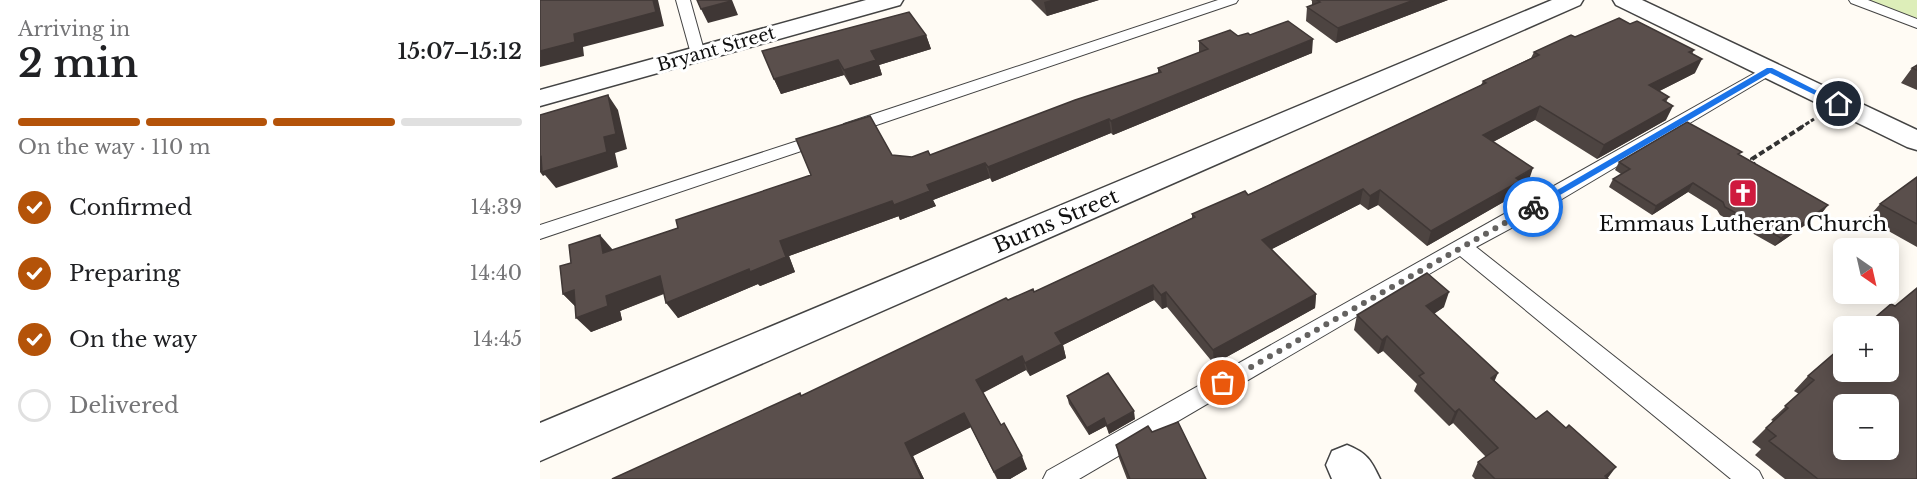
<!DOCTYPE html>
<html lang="en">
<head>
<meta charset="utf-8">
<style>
  :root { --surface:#fff; --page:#f6f6f6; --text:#202124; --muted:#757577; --line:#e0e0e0; --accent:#b45309 }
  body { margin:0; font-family:"Libre Baskerville",serif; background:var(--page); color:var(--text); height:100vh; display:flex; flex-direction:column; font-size:22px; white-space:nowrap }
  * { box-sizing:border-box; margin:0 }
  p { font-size:20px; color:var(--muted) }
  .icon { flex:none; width:33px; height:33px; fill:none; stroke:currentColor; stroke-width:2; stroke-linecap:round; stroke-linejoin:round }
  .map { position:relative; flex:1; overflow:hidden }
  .sheet { display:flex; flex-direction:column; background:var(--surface); width:540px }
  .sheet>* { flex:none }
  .needle { width:39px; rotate:146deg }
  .controls { position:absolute; left:1293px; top:238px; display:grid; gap:12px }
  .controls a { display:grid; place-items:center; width:66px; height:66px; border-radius:9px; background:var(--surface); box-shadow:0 3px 15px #0003; font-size:30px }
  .pin { position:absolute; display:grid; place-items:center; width:51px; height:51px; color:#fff; margin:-26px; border:3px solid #fff; border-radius:50%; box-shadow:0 2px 6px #0007 }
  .courier { position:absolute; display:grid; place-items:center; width:60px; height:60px; margin:-30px; border:4px solid #1a73e8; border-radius:50%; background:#fff; color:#222; box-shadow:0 2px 8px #0007 }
  .overview em { font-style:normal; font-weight:600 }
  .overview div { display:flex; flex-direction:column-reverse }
  .overview { display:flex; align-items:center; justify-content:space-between; height:102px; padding:0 18px }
  h1 { font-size:39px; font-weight:600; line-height:45px }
  .bar { display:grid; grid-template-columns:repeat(4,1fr); gap:9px 6px; align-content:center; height:72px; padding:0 18px }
  .bar i { height:8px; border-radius:4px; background:var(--line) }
  .bar .current { background:var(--accent) }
  .bar p { grid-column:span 4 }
  ol { padding:0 18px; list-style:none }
  li { display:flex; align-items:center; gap:18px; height:66px }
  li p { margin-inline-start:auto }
  li .icon { padding:6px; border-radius:50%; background:var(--accent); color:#fff; stroke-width:4 }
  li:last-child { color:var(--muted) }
  li i { width:33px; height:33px; border:3px solid var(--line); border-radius:50% }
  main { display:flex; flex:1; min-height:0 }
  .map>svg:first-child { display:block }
  .green { fill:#ddeeb9 }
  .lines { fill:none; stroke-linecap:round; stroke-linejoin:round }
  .service-casing { stroke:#434343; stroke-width:2 }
  .minor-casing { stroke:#434343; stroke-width:3 }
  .tertiary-casing { stroke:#434343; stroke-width:3 }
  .path-far1 { stroke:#323232; stroke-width:3; stroke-dasharray:4.5 2; stroke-linecap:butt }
  .path { stroke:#323232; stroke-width:4; stroke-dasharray:6 3; stroke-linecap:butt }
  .service { fill:#fff; fill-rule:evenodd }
  .minor { fill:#fff; fill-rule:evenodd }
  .tertiary { fill:#fff; fill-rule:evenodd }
  .wall { fill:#4d4441 }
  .shaded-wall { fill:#3f3735 }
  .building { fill:#5a4f4c; stroke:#3f3735; stroke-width:1.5; fill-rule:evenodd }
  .route { fill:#1a73e8 }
  .done { stroke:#646260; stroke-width:6; stroke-dasharray:0 10.8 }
  .labels { text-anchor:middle; stroke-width:6; stroke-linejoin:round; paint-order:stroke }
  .far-street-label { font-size:18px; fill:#101010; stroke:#fff }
  .street-label { font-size:21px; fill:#101010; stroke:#fff }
  .poi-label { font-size:21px; fill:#101010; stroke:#fff }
</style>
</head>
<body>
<main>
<section class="sheet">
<div class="overview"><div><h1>2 min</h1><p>Arriving in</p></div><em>15:07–15:12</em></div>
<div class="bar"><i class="current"></i><i class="current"></i><i class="current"></i><i></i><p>On the way · 110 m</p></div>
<ol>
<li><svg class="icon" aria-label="check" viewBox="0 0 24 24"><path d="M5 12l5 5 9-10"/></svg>Confirmed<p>14:39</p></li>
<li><svg class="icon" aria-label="check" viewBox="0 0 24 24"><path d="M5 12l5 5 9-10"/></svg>Preparing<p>14:40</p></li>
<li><svg class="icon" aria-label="check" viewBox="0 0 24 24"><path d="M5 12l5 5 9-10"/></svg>On the way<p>14:45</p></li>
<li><i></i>Delivered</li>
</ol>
</section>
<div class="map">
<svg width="1377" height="479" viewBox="0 0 1377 479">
  <rect width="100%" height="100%" fill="#fffbf4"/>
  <path class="green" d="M1316 0H1377V24Z"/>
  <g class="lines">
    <g class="service-casing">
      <path id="service" d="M136 0H150L165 54 163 57H153L151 54Z
        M678 0H698L696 3 316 132H304L302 128 304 124Z
        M1309 0H1328L1377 19V28L1311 3Z
        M1229 65 1237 70 1234 73 990 218 936 247 1219 471 1223 479H1191L920 256 539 479H503L507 471Z
        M282 133 288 134 290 138 288 142 0 239V225Z"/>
    </g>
    <g class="minor-casing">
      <path id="minor" d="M326 0H363L360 5 0 106V90Z
        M1012 0H1043L1040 5 0 461V423Z
        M807 445C827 453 831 460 840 479H792L786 465 792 451Z"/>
    </g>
    <g class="tertiary-casing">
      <path id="tertiary" d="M1073 0H1102L1377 130V150L1367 147 1076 5Z"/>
    </g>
    <path class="path-far1" d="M1260 128 1274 119"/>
    <path class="path" d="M1215 168 1212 159 1262 127"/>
    <use href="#service" class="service"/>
    <use href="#minor" class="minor"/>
    <use href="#tertiary" class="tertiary"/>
  </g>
  <path class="wall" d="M491 0H559L507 16Z
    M771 0H908L796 43 766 21 767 7 772 5V1Z
    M1090 24 1154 50 1152 54 1155 73 1119 91 1129 97 1126 102V120L1057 159 995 120 953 142 988 183 977 189 974 196 887 246 838 205 828 210 820 204 732 249 776 294 775 308 674 364 627 307 622 309 614 300 523 345 526 358 490 376 486 370 443 393 461 425 487 469 470 479H457L431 427 373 456 384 479H72L262 396 468 300 494 292 652 218V214L708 195 941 85 943 81 991 58 994 52 1035 37Z
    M386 35 391 49 339 65 342 75 310 85 304 75 241 94 234 79Z
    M710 35 772 53 573 135 571 133 452 182 450 178 393 200 396 206 360 220 359 216 249 256 255 272 220 286 218 284 138 318 124 294 80 311 82 320 51 332 35 306 23 294 73 250 352 155 372 157 390 155 618 73V68L659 53V41Z
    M1377 65V90L1361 83 1372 68Z
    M1200 155 1288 205 1281 214 1235 246 1180 215 1177 210 1148 192 1112 215 1069 187 1073 179 1081 174 1075 170 1079 162Z
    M1377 177V247L1327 219 1340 204Z
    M1355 306 1377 479H1245L1215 455 1221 449 1212 442 1233 421 1231 420 1259 394 1254 391 1268 376Z
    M904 307 894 314 955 381 996 419 1068 479H935L932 476 938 462 946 457 913 423 909 426 874 391 877 384 843 351 838 354 814 330 817 315Z
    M527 396 595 419 569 434 566 426 549 435 529 404Z
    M612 432 666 479H587L579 458 576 445Z"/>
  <path class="shaded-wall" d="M113 0H118L124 26 43 47 44 56 0 67V51L34 34Z
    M192 0 198 15 168 23 161 9Z
    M511 0H559L507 16 504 2Z
    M874 0H908L796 43 798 28Z
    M386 35 391 49 339 65 342 75 310 85 304 70 331 51Z
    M773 39 772 53 573 135 571 121Z
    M1162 59 1155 73 1102 100 1109 85Z
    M298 60 304 75 241 94 234 79Z
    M68 95 78 110 87 149 75 153 78 167 16 188 5 175 3 176 0 172V158Z
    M1000 106 995 120 939 149 943 135Z
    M1133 106 1126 120 1057 159 1064 145Z
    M569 119 571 133 452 182 448 167Z
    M445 163 450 178 393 200 396 206 360 220 354 205 387 185Z
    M993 168 988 183 977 189 974 196 887 246 891 231Z
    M1153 183 1148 192 1112 215 1116 206Z
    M823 189 820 204 722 254V240Z
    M840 190 838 205 828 210 830 196Z
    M352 201 359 216 249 256 255 272 220 286 218 284 138 318 126 303 240 241Z
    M1288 205 1281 214 1235 246 1241 238Z
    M60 235 73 250 76 268 63 253Z
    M120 276 132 290 80 311 82 320 51 332 36 318 66 296Z
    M613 285 614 300 523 345 526 358 490 376 485 363 515 333Z
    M34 290 38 309 23 294Z
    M626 292 627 307 622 309 621 295Z
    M909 292 904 307 882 321 886 306Z
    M776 294 775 308 674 364 673 350Z
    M847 336 843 351 838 354 842 340Z
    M482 356 486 370 442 393 436 380Z
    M958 373 952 387 951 378Z
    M919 409 913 423 909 426 915 412Z
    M594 411 595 419 569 434 567 426Z
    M424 413 431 427 373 456 384 479H382L365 443Z
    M564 418 566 426 549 435 547 428Z
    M482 456 487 469 470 479H458L454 472Z
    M1076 467 1067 479 1065 476Z"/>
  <path class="building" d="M0 0H113L116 12 34 34 35 42 0 51Z
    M157 0H191V1L161 9Z
    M777 0H874L798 28 767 7 780 2Z
    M369 12 386 35 331 51 336 60 304 70 298 60 234 79 222 51Z
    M1079 18 1090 24 1097 21 1154 50 1149 52 1162 59 1109 85 1129 97 1123 100 1133 106 1064 145 1000 106 943 135 993 168 976 178 980 181 891 231 840 190 830 196 823 189 722 240 776 294 673 350 626 292 621 295 613 285 515 333 522 344 485 363 482 356 436 380 461 425 464 423 482 456 454 472 424 413 365 443 382 479H72L260 393 261 396 466 298 468 300 493 289 494 292 655 217 652 214 705 191 708 195 946 83 943 81 999 55 994 52 1031 35 1035 37Z
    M748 21 773 39 571 121 569 119 448 167 445 163 387 185 390 191 354 205 352 201 240 241 246 257 210 272 209 269 126 303 120 276 66 296 68 306 36 318 34 290 23 294 20 266 31 263 29 245 60 235 63 253 138 228 136 220 271 175 256 139 330 116 352 155 372 157 388 151 390 155 535 100 621 72 618 68 668 49 659 41 690 30 698 36 708 33 710 35Z
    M1377 65V70L1372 68Z
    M68 95 76 134 64 137 67 152 2 172 1 157 0 158V115Z
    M1147 122 1202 152 1198 154 1288 205 1241 238 1185 207 1183 202 1153 183 1116 206 1073 179 1090 169 1079 162Z
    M1377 177V224L1340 204Z
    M887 273 909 292 886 306 958 373 951 378 996 419 1007 411 1026 428 1029 425 1076 467 1065 476 1068 479H955L938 462 958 448 919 409 915 412 879 376 884 373 847 336 842 340 817 315Z
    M1377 288V479H1278L1229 441 1236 436 1226 428 1248 408 1245 406 1274 380 1268 376 1304 345V372H1348V327H1324L1351 304 1355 306ZM1304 405H1348V450H1304Z
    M568 373 594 411 567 426 564 418 547 428 527 396Z
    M638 422 666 479H590L576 445 608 426 612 432Z"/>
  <path class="route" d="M1227 68H1232L1303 104 1296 105 1230 73 996 209 993 210 988 207Z"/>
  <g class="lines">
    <path class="done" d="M683 383 993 207"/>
  </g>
  <defs>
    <g id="church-square" transform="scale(1.5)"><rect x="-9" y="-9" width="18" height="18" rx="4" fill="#cf1a3e" stroke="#fff"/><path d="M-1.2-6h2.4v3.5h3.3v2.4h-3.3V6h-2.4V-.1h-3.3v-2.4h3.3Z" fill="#fff"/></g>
  </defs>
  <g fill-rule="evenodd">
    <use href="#church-square" x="1203" y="193"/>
  </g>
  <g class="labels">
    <g class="far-street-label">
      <text transform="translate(176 49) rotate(-16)" y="6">Bryant Street</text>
    </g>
    <g class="street-label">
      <text transform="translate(516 221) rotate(-23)" y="7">Burns Street</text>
    </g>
    <g class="poi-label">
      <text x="1203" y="231">Emmaus Lutheran Church</text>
    </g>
  </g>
</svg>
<div class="controls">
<a><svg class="needle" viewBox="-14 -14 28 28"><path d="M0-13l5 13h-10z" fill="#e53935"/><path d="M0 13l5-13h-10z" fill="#757577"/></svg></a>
<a>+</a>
<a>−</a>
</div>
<div class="pin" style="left:683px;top:383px;background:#ea580c"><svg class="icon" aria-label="bag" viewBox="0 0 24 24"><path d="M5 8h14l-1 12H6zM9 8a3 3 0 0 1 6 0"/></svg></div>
<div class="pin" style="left:1299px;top:104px;background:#1f2937"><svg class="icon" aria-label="home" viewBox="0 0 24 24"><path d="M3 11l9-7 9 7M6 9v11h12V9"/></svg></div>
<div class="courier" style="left:993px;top:207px"><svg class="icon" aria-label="bike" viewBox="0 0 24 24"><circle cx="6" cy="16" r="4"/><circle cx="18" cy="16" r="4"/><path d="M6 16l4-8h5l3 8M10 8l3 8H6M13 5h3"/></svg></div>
</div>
</main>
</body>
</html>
